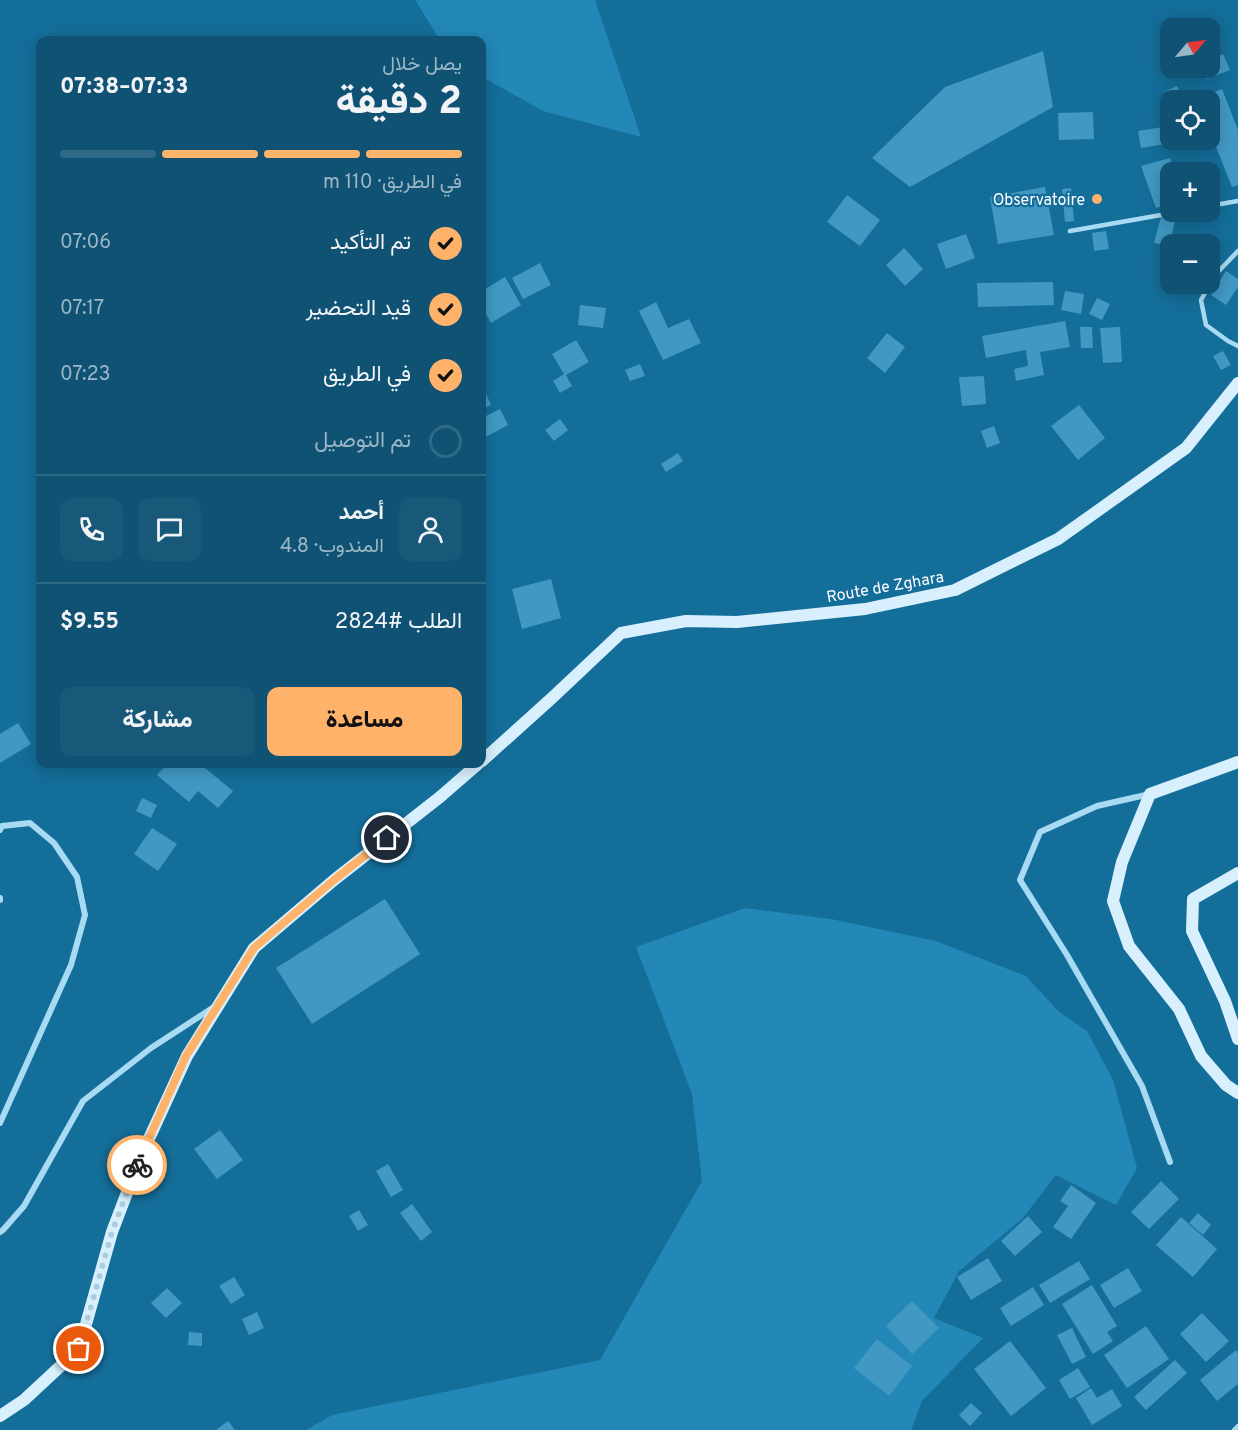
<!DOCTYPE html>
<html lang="ar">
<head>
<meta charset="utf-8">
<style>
  :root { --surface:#0f5274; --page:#185879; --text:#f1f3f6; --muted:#9bb6c5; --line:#2f6986; --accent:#ffb26a }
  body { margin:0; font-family:Overpass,Vazirmatn,sans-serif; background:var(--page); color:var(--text); direction:rtl; height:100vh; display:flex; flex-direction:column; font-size:22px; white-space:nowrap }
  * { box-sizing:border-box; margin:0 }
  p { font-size:20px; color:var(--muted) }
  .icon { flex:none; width:33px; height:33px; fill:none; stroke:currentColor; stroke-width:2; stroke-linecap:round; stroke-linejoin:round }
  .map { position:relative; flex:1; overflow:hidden; direction:ltr }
  .drawer { position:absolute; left:36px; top:36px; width:450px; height:732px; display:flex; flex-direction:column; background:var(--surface); border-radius:12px; box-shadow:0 3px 15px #0003; direction:rtl }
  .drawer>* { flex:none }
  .needle { width:39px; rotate:61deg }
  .buttons { position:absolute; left:1160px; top:18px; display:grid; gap:12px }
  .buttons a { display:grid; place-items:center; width:60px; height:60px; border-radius:12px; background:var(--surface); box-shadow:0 3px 15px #0003; font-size:30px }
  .pin { position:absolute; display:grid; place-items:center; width:51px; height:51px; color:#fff; margin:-26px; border:3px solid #fff; border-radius:50%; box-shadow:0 2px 6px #0007 }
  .courier { position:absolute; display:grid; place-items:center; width:60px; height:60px; margin:-30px; border:4px solid #ffb26a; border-radius:50%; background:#fff; color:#222; box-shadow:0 2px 8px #0007 }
  .summary em { font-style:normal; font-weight:800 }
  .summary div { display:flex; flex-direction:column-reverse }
  .summary { display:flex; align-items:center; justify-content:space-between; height:102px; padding:0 24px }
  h1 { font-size:39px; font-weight:800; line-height:45px }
  .bar { display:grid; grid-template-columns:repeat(4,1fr); gap:9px 6px; align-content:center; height:72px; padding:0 24px }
  .bar i { height:8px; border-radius:4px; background:var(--line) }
  .bar .current { background:var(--accent) }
  .bar p { grid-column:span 4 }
  .line { display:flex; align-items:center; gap:15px; padding:0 24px; border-top:2px solid var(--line) }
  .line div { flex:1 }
  .round { display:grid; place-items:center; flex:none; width:63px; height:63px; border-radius:12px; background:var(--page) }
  ol { padding:0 24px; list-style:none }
  li { display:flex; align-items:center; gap:18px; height:66px }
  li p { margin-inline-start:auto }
  li .icon { padding:6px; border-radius:50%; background:var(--accent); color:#111; stroke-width:4 }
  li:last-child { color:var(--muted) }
  li i { width:33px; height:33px; border:3px solid var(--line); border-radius:50% }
  .action { display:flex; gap:12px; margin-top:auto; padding:12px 24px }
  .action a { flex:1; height:69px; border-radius:12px; background:var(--accent); color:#111; font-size:24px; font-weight:800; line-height:69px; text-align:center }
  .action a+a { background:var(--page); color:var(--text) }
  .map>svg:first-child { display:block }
  .green { fill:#2388b7 }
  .building { fill:#4199c3 }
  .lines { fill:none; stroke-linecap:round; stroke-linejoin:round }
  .lane { stroke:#a8dbf3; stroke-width:4.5 }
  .street { stroke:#a8dbf3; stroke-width:6 }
  .secondary { stroke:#d8f0fd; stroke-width:12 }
  .done { stroke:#adccdc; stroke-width:6; stroke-dasharray:0 10.8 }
  .route { stroke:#ffb26a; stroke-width:8 }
  .poi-dot { fill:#ffb26a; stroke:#146e9a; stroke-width:2 }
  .labels { text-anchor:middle; stroke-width:4.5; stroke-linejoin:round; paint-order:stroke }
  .poi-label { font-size:16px; fill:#fff; stroke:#146e9a; text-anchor:end }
  .street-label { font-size:16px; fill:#fff; stroke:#146e9a }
</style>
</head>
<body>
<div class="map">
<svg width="1238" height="1430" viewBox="0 0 1238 1430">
  <rect width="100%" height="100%" fill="#146e9a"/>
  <path class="green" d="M415 0H595L641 137 543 111 482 77V40H440Z
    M745 908 831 919 936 941 1026 976 1059 1012 1087 1031 1113 1080 1137 1168 1116 1205 1056 1175 1022 1219 959 1271 934 1318 983 1338 922 1401 911 1430H306L332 1415 600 1360 702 1181 692 1094 636 947Z"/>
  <path class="building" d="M1043 51 1053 107 910 187 872 158 945 87Z
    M1223 54 1230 70 1207 79 1201 68H1209V60Z
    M1177 86 1183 100H1170V106L1164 92Z
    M1222 89 1238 130V185L1232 187 1209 129V100H1198L1197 99Z
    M1093 112 1094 139 1059 140 1058 113Z
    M1163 127 1166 144 1141 148 1138 131Z
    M1170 158 1175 172H1170V204L1156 208 1141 166Z
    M1045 187 1054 235 998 244 990 197Z
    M1071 188 1074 221 1065 222 1062 189Z
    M847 195 880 220 860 246 827 222Z
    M1161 217 1175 221 1169 246 1154 243Z
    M1106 231 1109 249 1094 251 1092 233Z
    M966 234 975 258 946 269 937 244Z
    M904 248 923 269 905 286 886 265Z
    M540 263 551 285 523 299 512 278Z
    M1226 271 1238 279V287L1226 305 1211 295Z
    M505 277 521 305 491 323 482 307V291Z
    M1053 282 1054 305 978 307 977 283Z
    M1065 291 1084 294 1081 314 1061 310Z
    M1097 298 1110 304 1102 320 1089 314Z
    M656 302 668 328 689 319 701 343 663 360 639 311Z
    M580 305 606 308 603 328 578 325Z
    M1065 321 1070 347 1040 352 1044 375 1016 381 1014 369 1028 366 1026 350 986 358 982 336Z
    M1080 327H1092L1093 348H1081Z
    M1120 327 1122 362 1103 363 1100 328Z
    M887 333 905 347 885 373 867 358Z
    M576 340 589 362 566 375 572 386 560 393 553 381 564 374 552 354Z
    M1223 351 1231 365 1221 370 1213 356Z
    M640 364 645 376 630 381 625 370Z
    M984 376 986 404 962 406 959 377Z
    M482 384 491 405 482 409Z
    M1079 405 1105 438 1078 460 1051 426Z
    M500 409 508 425 482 439V418Z
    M560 419 568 430 554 441 545 430Z
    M994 426 1000 443 987 448 981 431Z
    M678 453 683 461 666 472 661 464Z
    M551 579 561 618 522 629 512 589Z
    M18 723 31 744 0 763V734Z
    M167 764H200L233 791 218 808 198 791 189 802 157 775Z
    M142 798 157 805 151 818 136 811Z
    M152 828 177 844 158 871 134 854Z
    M385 899 420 954 312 1024 276 968Z
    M220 1130 243 1160 217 1179 194 1149Z
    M388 1164 403 1190 391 1197 376 1171Z
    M1161 1181 1179 1199 1149 1229 1131 1212Z
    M1071 1185 1096 1203 1071 1239 1053 1227 1068 1206 1060 1201Z
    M412 1204 432 1232 421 1241 400 1213Z
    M359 1210 368 1225 358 1231 349 1216Z
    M1198 1213 1211 1225 1203 1235 1189 1223Z
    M1028 1216 1042 1232 1015 1256 1001 1241Z
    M1181 1217 1217 1249 1193 1277 1156 1245Z
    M988 1258 1002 1281 971 1300 957 1277Z
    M1079 1261 1090 1279 1050 1303 1039 1285Z
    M1128 1268 1142 1291 1114 1308 1100 1285Z
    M234 1277 245 1295 231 1304 219 1286Z
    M1092 1285 1117 1326 1107 1332 1113 1341 1093 1354 1062 1304Z
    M1033 1287 1044 1305 1011 1326 1000 1308Z
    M167 1288 182 1303 166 1318 151 1303Z
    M912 1301 939 1328 912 1354 886 1326Z
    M257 1312 264 1328 249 1335 242 1319Z
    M1202 1313 1229 1341 1206 1362 1180 1334Z
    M1146 1326 1169 1359 1127 1388 1104 1355Z
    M1072 1328 1086 1357 1072 1364 1057 1335Z
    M189 1332 202 1333V1346L188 1345Z
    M877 1339 912 1366 889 1396 854 1368Z
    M1010 1341 1046 1388 1011 1416 974 1369Z
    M1236 1350 1238 1353V1384L1217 1401 1200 1380Z
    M1175 1360 1187 1373 1146 1410 1134 1397Z
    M1078 1368 1090 1387 1070 1399 1059 1380Z
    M1091 1388 1097 1398 1112 1389 1122 1406 1092 1425 1076 1398Z
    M971 1403 982 1413 970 1426 959 1415Z
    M228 1421 235 1430H216Z"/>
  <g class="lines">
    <path class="lane" d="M1209 206 1238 201
      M1070 231 1178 212
      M1238 251 1215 275 1201 300 1206 325 1228 341 1238 346"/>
    <path class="street" d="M1150 794 1097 806 1040 832 1020 880 1067 955 1142 1086 1170 1162
      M0 830 2 826 30 823 54 843 77 877 85 915 71 965 0 1123
      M0 898V900
      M0 1232 3 1230 24 1206 83 1101 151 1048 214 1007
      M1235 1430 1238 1427"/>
    <path class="secondary" d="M482 761 553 697 621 633 686 621 737 622 865 609 955 590 1058 539 1186 448 1238 383
      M1238 762 1150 794 1122 862 1113 901 1129 946 1179 1009 1201 1056 1226 1085 1238 1093
      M1238 873 1193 899 1192 931 1225 1001 1238 1039
      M0 1416 24 1400 79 1349 112 1232 141 1156 187 1056 254 948 334 880 440 797 478 764"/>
  </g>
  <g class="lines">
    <path class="done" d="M79 1349 112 1232 137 1165"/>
    <path class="route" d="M137 1165 186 1056 254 948 334 880 387 838"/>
  </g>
  <circle class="poi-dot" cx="1097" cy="199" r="6"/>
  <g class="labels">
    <g class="poi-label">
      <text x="1085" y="205">Observatoire</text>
    </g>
    <g class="street-label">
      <text transform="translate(885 586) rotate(-10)" y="6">Route de Zghara</text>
    </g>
  </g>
</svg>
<div class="buttons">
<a><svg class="needle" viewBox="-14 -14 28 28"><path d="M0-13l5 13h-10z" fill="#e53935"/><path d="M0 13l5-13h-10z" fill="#9bb6c5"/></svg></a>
<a><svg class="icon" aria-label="locate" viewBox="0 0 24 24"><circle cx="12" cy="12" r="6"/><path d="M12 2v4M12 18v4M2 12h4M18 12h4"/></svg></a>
<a>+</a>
<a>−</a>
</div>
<div class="pin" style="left:79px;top:1349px;background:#ea580c"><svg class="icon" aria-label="bag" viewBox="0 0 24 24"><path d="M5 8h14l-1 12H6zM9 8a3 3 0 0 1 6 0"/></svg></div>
<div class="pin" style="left:387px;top:838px;background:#1f2937"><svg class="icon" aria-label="home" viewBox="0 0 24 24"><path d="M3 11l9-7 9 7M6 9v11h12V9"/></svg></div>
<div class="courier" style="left:137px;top:1165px"><svg class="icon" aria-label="bike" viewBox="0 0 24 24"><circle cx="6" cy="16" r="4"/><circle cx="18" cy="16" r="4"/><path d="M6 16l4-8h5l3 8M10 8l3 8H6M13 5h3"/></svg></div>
<section class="drawer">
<div class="summary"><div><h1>2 دقيقة</h1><p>يصل خلال</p></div><em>07:33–07:38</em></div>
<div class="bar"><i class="current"></i><i class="current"></i><i class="current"></i><i></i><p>في الطريق · 110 m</p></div>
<ol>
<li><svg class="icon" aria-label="check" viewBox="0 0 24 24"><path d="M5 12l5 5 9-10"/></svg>تم التأكيد<p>07:06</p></li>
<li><svg class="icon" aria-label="check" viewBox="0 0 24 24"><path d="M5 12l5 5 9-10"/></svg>قيد التحضير<p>07:17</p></li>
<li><svg class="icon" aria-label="check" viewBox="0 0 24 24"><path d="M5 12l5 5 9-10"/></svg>في الطريق<p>07:23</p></li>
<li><i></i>تم التوصيل</li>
</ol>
<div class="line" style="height:108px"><a class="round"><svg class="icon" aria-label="person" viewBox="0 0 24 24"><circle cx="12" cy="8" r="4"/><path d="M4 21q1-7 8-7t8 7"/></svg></a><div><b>أحمد</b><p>المندوب · 4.8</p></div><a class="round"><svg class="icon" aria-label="chat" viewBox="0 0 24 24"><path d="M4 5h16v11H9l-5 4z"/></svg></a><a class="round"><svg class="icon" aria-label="phone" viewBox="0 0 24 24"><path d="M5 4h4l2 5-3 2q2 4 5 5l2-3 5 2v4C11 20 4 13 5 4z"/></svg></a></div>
<div class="line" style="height:78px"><div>الطلب #2824</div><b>$9.55</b></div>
<div class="action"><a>مساعدة</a><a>مشاركة</a></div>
</section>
</div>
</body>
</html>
